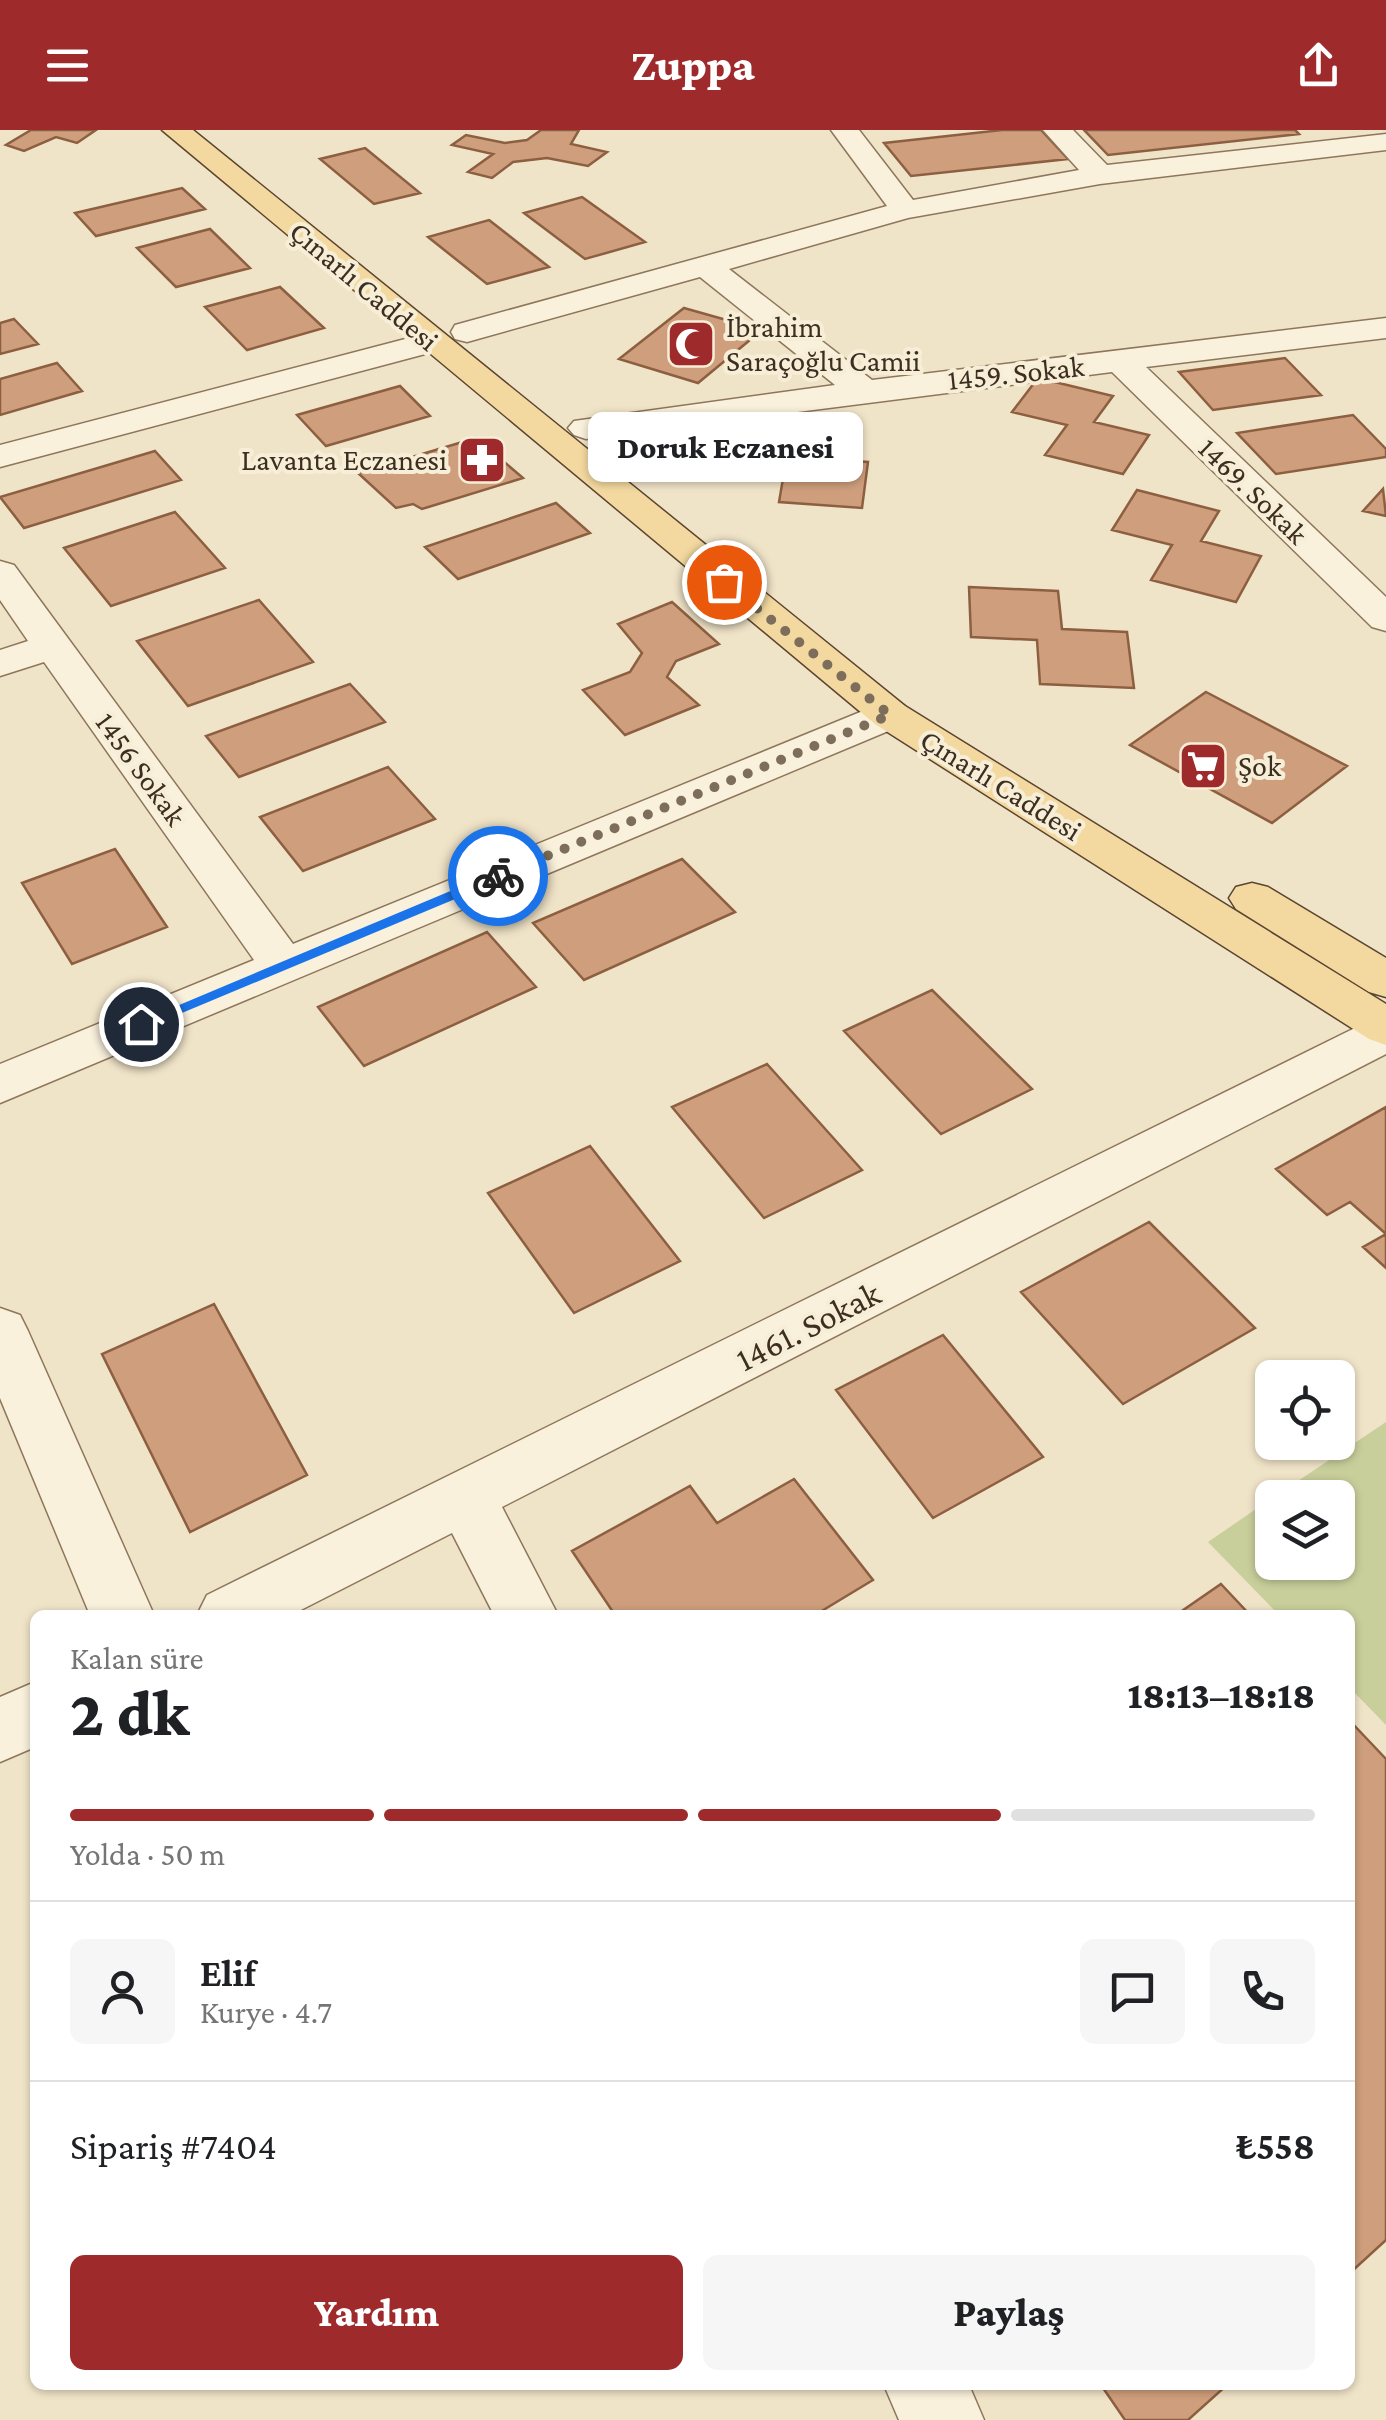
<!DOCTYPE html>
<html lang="tr">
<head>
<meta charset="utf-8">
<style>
  :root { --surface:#fff; --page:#f6f6f6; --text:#202124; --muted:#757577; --line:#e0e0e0; --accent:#9e2a2b }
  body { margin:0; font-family:"Crimson Pro",serif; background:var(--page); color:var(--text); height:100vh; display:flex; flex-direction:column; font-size:38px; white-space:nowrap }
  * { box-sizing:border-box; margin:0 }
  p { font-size:32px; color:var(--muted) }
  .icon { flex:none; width:55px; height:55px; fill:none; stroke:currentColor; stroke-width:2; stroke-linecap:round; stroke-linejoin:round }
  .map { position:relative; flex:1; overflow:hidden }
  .side { position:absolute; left:30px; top:1480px; width:1325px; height:780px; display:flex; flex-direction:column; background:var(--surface); border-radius:15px; box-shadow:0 2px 8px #0004 }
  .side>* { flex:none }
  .fabs { position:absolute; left:1255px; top:1230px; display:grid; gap:20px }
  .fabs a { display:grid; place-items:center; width:100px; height:100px; border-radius:15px; background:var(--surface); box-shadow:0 2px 8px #0004; font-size:50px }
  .pin { position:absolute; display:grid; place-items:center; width:85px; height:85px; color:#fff; margin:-42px; border:5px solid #fff; border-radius:50%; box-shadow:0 2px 10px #0007 }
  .courier { position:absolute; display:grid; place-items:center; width:100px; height:100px; margin:-50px; border:8px solid #1a73e8; border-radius:50%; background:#fff; color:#222; box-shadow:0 2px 12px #0007 }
  .bubble { position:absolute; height:70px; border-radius:15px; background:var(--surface); box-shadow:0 2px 8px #0004; font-size:32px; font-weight:800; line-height:70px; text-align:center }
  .summary em { font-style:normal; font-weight:800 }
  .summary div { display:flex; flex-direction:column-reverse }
  .summary { display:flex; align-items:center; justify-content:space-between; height:170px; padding:0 40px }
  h1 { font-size:65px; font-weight:800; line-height:75px }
  .bar { display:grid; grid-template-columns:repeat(4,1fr); gap:15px 10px; align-content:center; height:120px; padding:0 40px }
  .bar i { height:12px; border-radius:8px; background:var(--line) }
  .bar .current { background:var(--accent) }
  .bar p { grid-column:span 4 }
  .line { display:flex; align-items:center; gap:25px; padding:0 40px; border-top:2px solid var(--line) }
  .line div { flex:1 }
  .round { display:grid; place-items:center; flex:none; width:105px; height:105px; border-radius:15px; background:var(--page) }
  .primary-button { display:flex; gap:20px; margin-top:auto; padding:20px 40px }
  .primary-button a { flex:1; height:115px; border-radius:15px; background:var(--accent); color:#fff; font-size:40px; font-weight:800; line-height:115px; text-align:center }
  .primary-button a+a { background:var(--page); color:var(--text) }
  header { display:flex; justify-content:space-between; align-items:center; height:130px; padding:0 40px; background:var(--accent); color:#fff; font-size:45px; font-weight:800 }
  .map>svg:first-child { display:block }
  .green { fill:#c9cf9b }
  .building { fill:#cf9f7d; stroke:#8d5f41; stroke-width:2.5 }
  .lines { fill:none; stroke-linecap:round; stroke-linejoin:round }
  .minor-casing { stroke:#8d765c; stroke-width:3 }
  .major-casing { stroke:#5b4430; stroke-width:3 }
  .minor { fill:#faf1dc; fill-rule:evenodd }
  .major { fill:#f3d9a0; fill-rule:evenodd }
  .route { fill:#1a73e8 }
  .done { stroke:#7c6e5b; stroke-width:10; stroke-dasharray:0 18 }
  .labels { text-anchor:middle; stroke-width:8; stroke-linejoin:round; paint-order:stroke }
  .far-street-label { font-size:30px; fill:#3d2e20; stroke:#f7eed8 }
  .far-poi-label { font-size:30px; fill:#3d2e20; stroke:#f7eed8; text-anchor:start }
  .street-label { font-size:35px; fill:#3d2e20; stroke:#f7eed8 }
</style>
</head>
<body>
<header><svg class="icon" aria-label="menu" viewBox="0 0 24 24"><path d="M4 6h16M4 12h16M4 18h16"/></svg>Zuppa<svg class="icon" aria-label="share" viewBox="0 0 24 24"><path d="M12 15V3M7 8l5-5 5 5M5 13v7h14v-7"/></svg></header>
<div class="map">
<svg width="1386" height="2290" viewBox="0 0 1386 2290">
  <rect width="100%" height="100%" fill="#f0e4c8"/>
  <path class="green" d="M1386 1292V1595L1350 1558V1485H1279L1208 1412 1272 1368V1432H1338V1368L1274 1367Z"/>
  <path class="building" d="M31 0H96L77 13 56 7 24 21 6 15Z
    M541 0H579L571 14 607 22 588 36 547 28 513 32 492 48 468 42 493 24 452 15 466 5 505 13 527 10Z
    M1002 0H1041L1068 29 911 46 884 13Z
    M1084 0H1295L1299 4 1108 25Z
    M365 18 420 63 374 74 320 29Z
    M182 58 205 79 96 106 75 83Z
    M582 67 645 112 585 129 524 83Z
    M489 90 549 137 487 154 428 107Z
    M210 99 250 138 176 157 137 118Z
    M280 157 324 198 247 220 205 177Z
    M684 178 762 200 698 253 619 229Z
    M14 189 38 214 0 224V193Z
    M1285 228 1321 265 1213 280 1179 242Z
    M57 233 82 261 0 285V249Z
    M1038 248 1113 266 1094 292 1149 305 1123 344 1045 325 1067 295 1012 282Z
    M400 256 430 286 326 316 297 285Z
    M1353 285 1386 319V327L1276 344 1237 303Z
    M736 293 816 298 810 328 868 332 862 378 779 372 785 337 727 333Z
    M476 308 523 348 422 379 413 374 396 378 358 343Z
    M155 321 181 350 24 398 0 367Z
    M1383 359 1386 386 1363 381Z
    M1137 360 1219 381 1201 411 1261 426 1236 472 1151 450 1172 415 1112 400Z
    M556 373 590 403 458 449 425 417Z
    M175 382 225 438 111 476 64 418Z
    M969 457 1058 461 1062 499 1127 502 1134 558 1040 554 1037 510 971 507Z
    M259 470 313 532 188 576 137 511Z
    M672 472 719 514 676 531 667 547 699 575 625 605 583 560 630 542 642 523 618 494Z
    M350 554 385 592 239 647 206 606Z
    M1206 562 1347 636 1272 693 1130 615Z
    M388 637 435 689 303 741 260 687Z
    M115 719 167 797 72 834 22 753Z
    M682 729 735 782 584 850 533 793Z
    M487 802 536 857 364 936 318 877Z
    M932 860 1032 959 941 1004 844 901Z
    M767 934 862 1040 764 1088 672 977Z
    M1386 977V1138L1363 1117 1386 1104 1350 1072 1327 1085 1276 1039Z
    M590 1016 680 1131 574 1183 488 1063Z
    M1149 1092 1255 1198 1123 1274 1021 1162Z
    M214 1174 307 1345 190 1402 102 1224Z
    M943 1205 1043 1327 933 1388 836 1260Z
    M794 1349 873 1450 815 1485H615L572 1421 690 1356 717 1393Z
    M1221 1454 1250 1485H1176Z
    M1350 1591 1386 1629V2110L1350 2143Z
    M1101 2255H1227L1188 2290H1125Z"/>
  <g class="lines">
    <g class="minor-casing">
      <path id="minor" d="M831 0H859L913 70 1079 40 1043 0H1073L1107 35 1386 4V20L1100 54 908 88 729 139 872 250 1386 188V208L1146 237 1386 467V501L1372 497 1112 242 586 309 574 305 568 298 574 291 835 255 700 147 467 212 455 209 451 202 455 195 887 76Z
        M432 202 444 205 449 212 444 219 0 337V315Z
        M0 431 14 435 293 814 875 576 890 572 905 576 911 585 905 594 0 973V934L254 830 44 532 0 546V520L28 511 0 470Z
        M1386 885V924L502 1377 558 1485H494L452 1403 291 1485H197L207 1465 1369 891Z
        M0 1178 20 1185 28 1201 154 1485H90L0 1268Z
        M35 1552V1617L0 1632V1567Z
        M884 2255H969L984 2290H899Z"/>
    </g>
    <g class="major-casing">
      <path id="major" d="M162 0H193L905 576 1386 874V915L1369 909 875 594Z
        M1252 753 1268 757 1386 828V867L1369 862 1236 779 1229 768 1236 757Z"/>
    </g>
    <use href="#minor" class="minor"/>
    <use href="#major" class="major"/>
  </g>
  <path class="route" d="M498 741 503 743V749L146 898 134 894Z"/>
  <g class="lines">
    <path class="done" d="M498 746 890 585 724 452"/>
  </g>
  <defs>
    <g id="mosque-square" transform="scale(2.5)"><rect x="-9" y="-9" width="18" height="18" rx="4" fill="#9e2a2b" stroke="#f7eed8"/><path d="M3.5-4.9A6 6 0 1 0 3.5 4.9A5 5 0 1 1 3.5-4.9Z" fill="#fff"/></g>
    <g id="pharmacy-square" transform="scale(2.5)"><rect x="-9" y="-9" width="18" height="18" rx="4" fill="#9e2a2b" stroke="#f7eed8"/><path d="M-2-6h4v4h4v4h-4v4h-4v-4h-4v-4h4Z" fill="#fff"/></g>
    <g id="supermarket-square" transform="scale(2.5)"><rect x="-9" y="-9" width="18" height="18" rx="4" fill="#9e2a2b" stroke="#f7eed8"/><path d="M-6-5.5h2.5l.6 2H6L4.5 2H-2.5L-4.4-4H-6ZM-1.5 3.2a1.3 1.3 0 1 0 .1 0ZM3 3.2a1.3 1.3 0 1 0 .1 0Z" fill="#fff"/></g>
  </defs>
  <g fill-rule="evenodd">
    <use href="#mosque-square" x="691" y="214"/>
    <use href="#pharmacy-square" x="482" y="330"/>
    <use href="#supermarket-square" x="1203" y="636"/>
  </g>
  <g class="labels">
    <g class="far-street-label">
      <text transform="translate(364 156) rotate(40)" y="10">Çınarlı Caddesi</text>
      <text transform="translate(1016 243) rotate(-6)" y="10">1459. Sokak</text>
      <text transform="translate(1253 361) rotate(44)" y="10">1469. Sokak</text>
      <text transform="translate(141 639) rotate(54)" y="10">1456 Sokak</text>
      <text transform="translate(1001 655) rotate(32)" y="10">Çınarlı Caddesi</text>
    </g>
    <g class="far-poi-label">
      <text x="726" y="207">İbrahim<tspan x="726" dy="34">Saraçoğlu Camii</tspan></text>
      <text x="447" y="340" text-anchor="end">Lavanta Eczanesi</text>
      <text x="1238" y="646">Şok</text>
    </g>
    <g class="street-label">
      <text transform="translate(808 1196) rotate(-27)" y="12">1461. Sokak</text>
    </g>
  </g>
</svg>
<div class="fabs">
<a><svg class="icon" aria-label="locate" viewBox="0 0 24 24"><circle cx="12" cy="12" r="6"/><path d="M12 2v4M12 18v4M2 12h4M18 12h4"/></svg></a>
<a><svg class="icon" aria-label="layers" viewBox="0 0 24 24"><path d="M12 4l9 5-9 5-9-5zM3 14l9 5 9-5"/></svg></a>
</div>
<div class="pin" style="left:724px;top:452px;background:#ea580c"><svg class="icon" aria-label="bag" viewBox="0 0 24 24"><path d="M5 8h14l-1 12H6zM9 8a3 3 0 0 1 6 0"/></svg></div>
<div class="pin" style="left:141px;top:894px;background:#1f2937"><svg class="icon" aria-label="home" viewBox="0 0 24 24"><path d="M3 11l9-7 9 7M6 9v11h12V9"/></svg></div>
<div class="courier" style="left:498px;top:746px"><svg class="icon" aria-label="bike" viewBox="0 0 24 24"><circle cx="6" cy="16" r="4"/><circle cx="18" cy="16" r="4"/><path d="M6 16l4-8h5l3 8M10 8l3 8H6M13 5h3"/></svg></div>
<div class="bubble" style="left:588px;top:282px;width:275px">Doruk Eczanesi</div>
<section class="side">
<div class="summary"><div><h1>2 dk</h1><p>Kalan süre</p></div><em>18:13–18:18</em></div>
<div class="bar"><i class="current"></i><i class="current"></i><i class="current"></i><i></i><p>Yolda · 50 m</p></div>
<div class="line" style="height:180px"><a class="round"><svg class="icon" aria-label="person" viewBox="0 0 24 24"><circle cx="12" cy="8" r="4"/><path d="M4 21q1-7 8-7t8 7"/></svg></a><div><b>Elif</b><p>Kurye · 4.7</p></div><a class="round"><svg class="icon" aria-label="chat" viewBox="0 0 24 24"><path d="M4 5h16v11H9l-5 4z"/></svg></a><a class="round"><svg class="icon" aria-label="phone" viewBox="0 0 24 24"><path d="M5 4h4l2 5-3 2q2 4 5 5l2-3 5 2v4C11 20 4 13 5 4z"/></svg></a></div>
<div class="line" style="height:130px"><div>Sipariş #7404</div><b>₺558</b></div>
<div class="primary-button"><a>Yardım</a><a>Paylaş</a></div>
</section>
</div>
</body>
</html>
